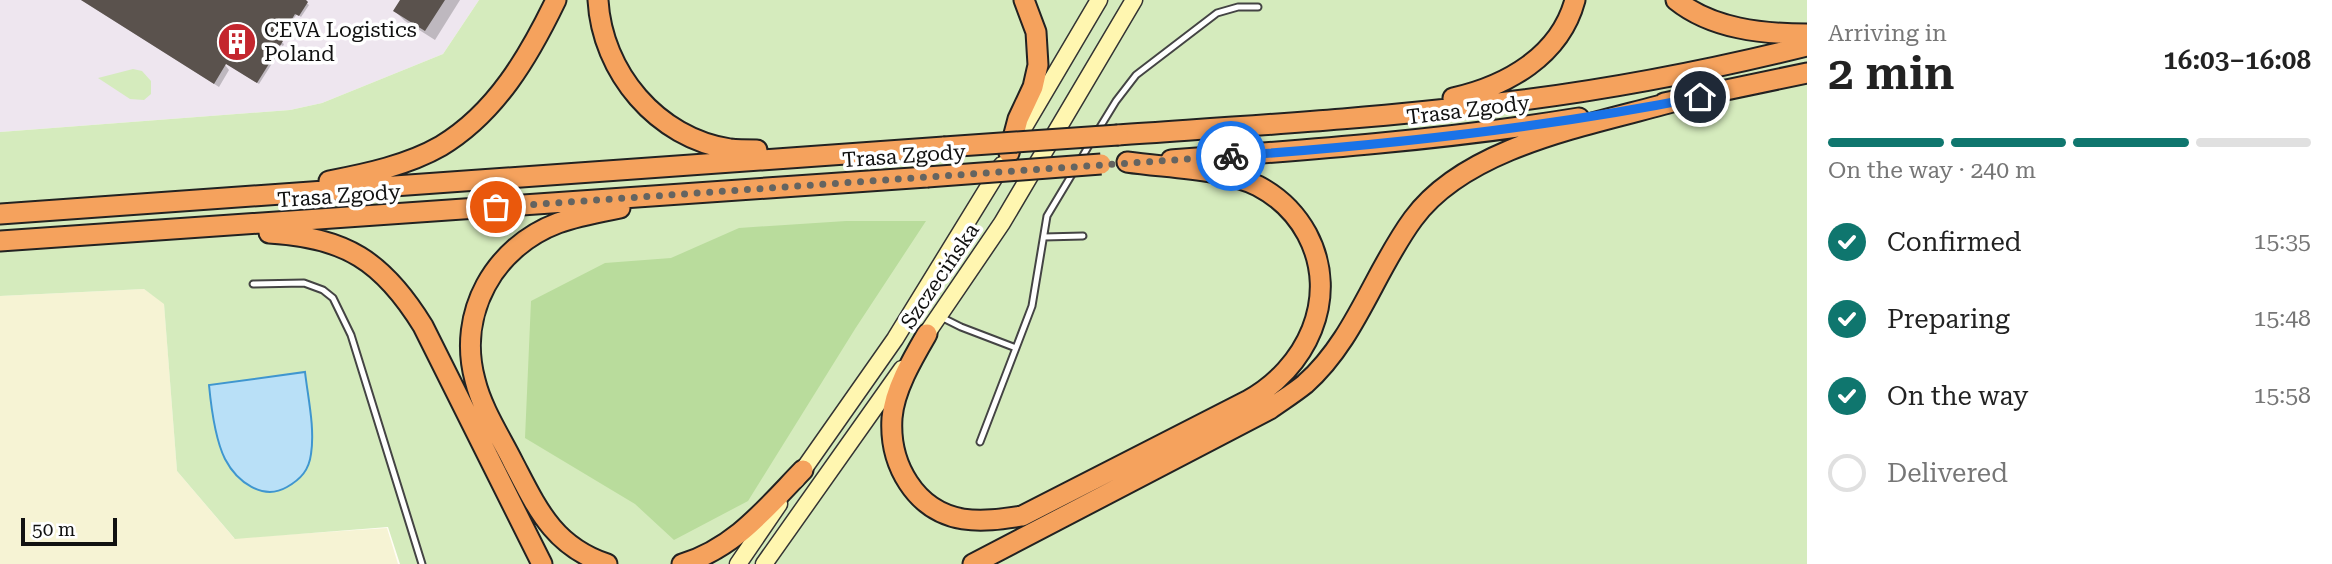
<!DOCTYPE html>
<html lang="en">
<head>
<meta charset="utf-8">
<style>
  :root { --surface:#fff; --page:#f2f2f2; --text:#222; --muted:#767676; --line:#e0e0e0; --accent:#0f766e }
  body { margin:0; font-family:"Roboto Serif",serif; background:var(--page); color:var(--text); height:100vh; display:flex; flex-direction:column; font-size:26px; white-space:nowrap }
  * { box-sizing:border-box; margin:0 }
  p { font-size:23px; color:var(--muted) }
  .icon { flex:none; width:38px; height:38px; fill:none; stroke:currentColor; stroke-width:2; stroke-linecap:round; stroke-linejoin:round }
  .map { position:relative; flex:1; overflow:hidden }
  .drawer { display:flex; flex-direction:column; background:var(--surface); width:525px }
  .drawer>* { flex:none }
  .scale { position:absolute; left:21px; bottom:18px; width:96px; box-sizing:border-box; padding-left:7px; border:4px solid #111; border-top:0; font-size:19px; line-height:24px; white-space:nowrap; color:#111; -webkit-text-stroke:5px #fff; paint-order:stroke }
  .pin { position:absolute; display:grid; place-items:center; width:60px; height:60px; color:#fff; margin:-30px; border:4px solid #fff; border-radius:50%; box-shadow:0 2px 7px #0007 }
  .courier { position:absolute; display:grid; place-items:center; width:70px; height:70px; margin:-35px; border:5px solid #1a73e8; border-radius:50%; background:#fff; color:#222; box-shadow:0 2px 9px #0007 }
  .head em { font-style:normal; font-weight:600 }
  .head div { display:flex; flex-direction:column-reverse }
  .head { display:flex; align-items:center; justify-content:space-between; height:119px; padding:0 21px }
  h1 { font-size:46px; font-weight:600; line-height:52px }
  .bar { display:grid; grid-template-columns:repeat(4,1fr); gap:10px 7px; align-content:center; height:84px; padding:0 21px }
  .bar i { height:9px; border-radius:5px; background:var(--line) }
  .bar .current { background:var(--accent) }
  .bar p { grid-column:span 4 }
  ol { padding:0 21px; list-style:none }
  li { display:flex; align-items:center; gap:21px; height:77px }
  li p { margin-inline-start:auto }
  li .icon { padding:7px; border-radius:50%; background:var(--accent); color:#fff; stroke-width:4 }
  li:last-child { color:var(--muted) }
  li i { width:38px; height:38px; border:4px solid var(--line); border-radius:50% }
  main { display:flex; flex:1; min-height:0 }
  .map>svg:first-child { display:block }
  .industrial { fill:#eee6ef }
  .farmland { fill:#f6f3d4 }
  .green { fill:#d5ebbd }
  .forest { fill:#b9dc9c }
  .water { fill:#b9e0f7; stroke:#3f96cf; stroke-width:2 }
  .shadow { fill:#0003 }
  .building { fill:#5a524d }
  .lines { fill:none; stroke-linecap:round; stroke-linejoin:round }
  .lane-casing { stroke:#444; stroke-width:9 }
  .secondary-casing { stroke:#333; stroke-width:19 }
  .highway-casing { stroke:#222; stroke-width:23 }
  .lane { stroke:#fff; stroke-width:5 }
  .secondary { stroke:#fff6b0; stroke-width:16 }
  .highway { stroke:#f5a25d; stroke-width:19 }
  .highway-bridge-casing { stroke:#222; stroke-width:23; stroke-linecap:butt }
  .highway-bridge { stroke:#f5a25d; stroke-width:19 }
  .done { stroke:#646461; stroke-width:7; stroke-dasharray:0 12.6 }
  .route { stroke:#1a73e8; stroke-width:9 }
  .labels { text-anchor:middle; stroke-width:7; stroke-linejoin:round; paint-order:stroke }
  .poi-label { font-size:21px; fill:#111; stroke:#fff; text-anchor:start }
  .street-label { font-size:21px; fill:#111; stroke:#fff }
</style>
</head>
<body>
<main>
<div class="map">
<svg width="1807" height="564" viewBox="0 0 1807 564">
  <rect width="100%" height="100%" fill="#fffdf5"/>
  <path class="industrial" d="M0 0H479L443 54 322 103 290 110 0 132Z"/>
  <path class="farmland" d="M144 289 164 303 177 471 234 538 387 528 398 564H0V296Z"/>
  <path class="green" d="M479 0H1807V564H400L388 527 235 539 177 471 164 304 144 289 0 296V132L290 110 322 103 443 54Z
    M133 69 142 71 151 81V94L144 100 130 99 98 78Z"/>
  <path class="forest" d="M846 221H926L855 329 748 501 674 540 635 504 525 438 531 301 605 263 671 258 739 228Z"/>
  <path class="water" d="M305 372C308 398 315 428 311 454 309 470 301 479 287 487 263 501 237 482 225 459 216 441 211 406 209 385Z"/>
  <path class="shadow" d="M81 0H306L305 2 309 5 301 17 297 14 292 21 296 24 295 27 291 24 286 31 290 34 289 36 285 34 280 41 284 44 283 46 279 44 274 51 278 54 259 84 222 61 229 70 219 87Z
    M402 0H460L435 40 405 21 395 11Z"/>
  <path class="building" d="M81 0H306L308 2 299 16 295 14 292 19 296 21 293 26 288 23 286 28 290 31 286 36 282 33 279 38 283 41 280 46 276 43 273 48 277 51 257 83 226 64 214 84Z
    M400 0H445L425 31 393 11Z"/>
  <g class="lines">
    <g class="lane-casing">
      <path id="lane" d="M1097 132 1116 101 1136 75 1217 13 1238 7H1258
        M1081 159 1092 140
        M1044 237 1083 236
        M253 284 304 283 323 290 333 298 351 335 422 564
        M941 317 961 327 1016 348 980 442
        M1016 348 1032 306 1047 216 1074 171"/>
    </g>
    <g class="secondary-casing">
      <path id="secondary" d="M1017 139 1099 0
        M921 342 1002 223 1134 0
        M796 480 895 339 1002 165
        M738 564 779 504
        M764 564 902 369"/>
    </g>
    <g class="highway-casing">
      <path id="highway" d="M598 0C602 72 657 138 730 149 738 150 748 150 757 150
        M1676 0C1712 29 1763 34 1807 34
        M1453 98C1507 86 1560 56 1575 0
        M1664 103 1807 73
        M1118 135C1245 126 1372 119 1499 103 1602 91 1706 71 1807 46
        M1009 153 1018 119 1033 87 1038 65 1036 32 1024 0
        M1171 160C1307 150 1444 140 1579 118
        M329 181C366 174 408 165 441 146 496 113 529 56 556 0
        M0 214 944 147
        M269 233C345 237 383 261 423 326L542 564
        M0 241 927 177
        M927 334C913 358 894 390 892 418 889 464 915 511 963 519 983 522 1002 519 1022 516L1247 401C1306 369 1341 298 1307 234 1296 214 1279 197 1258 186 1222 168 1168 168 1127 162
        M607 564C553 546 537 508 513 462 500 436 482 409 475 380 457 313 494 247 558 223 577 216 600 212 620 208
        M682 564C735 548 766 508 803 470
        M973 564 1270 409C1281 401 1294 393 1305 384 1355 340 1374 272 1413 219 1467 145 1592 125 1676 101"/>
    </g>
    <use href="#lane" class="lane"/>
    <use href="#secondary" class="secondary"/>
    <use href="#highway" class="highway"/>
    <g class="highway-bridge-casing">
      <path id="highway-bridge" d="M944 147 1118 135
        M927 177 1101 164"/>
    </g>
    <use href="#highway-bridge" class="highway-bridge"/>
  </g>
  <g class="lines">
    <path class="done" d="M496 207 1231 156"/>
    <path class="route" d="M1231 156C1388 145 1545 128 1700 97"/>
  </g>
  <defs>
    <g id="building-disc" transform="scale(2.0125)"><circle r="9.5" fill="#c4262e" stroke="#fff"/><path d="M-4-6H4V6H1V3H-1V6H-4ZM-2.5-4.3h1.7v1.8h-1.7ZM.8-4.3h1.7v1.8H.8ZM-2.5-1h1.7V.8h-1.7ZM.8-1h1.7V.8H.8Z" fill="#fff"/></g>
  </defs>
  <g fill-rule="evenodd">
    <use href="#building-disc" x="237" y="42"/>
  </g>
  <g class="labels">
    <g class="poi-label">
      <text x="264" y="37">CEVA Logistics<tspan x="264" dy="24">Poland</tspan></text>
    </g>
    <g class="street-label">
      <text transform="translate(1468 110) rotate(-7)" y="7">Trasa Zgody</text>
      <text transform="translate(904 156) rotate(-4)" y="7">Trasa Zgody</text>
      <text transform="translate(339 196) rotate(-4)" y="7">Trasa Zgody</text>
      <text transform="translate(940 276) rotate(-56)" y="7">Szczecińska</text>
    </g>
  </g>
</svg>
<div class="scale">50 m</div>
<div class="pin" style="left:496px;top:207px;background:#ea580c"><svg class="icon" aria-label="bag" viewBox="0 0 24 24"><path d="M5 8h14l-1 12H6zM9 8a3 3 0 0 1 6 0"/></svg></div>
<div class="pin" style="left:1700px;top:97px;background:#1f2937"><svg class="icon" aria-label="home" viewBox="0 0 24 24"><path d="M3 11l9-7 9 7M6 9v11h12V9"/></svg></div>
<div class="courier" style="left:1231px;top:156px"><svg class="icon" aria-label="bike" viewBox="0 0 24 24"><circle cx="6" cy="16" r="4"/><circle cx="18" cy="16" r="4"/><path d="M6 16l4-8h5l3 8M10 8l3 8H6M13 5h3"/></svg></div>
</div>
<section class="drawer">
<div class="head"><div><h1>2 min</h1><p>Arriving in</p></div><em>16:03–16:08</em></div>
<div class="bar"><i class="current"></i><i class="current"></i><i class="current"></i><i></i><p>On the way · 240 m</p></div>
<ol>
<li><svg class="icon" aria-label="check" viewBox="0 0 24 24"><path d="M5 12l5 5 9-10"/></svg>Confirmed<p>15:35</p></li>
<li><svg class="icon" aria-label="check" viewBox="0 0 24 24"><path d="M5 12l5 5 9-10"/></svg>Preparing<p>15:48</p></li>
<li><svg class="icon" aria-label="check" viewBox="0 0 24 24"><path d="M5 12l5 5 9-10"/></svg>On the way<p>15:58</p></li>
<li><i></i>Delivered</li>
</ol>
</section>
</main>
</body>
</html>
